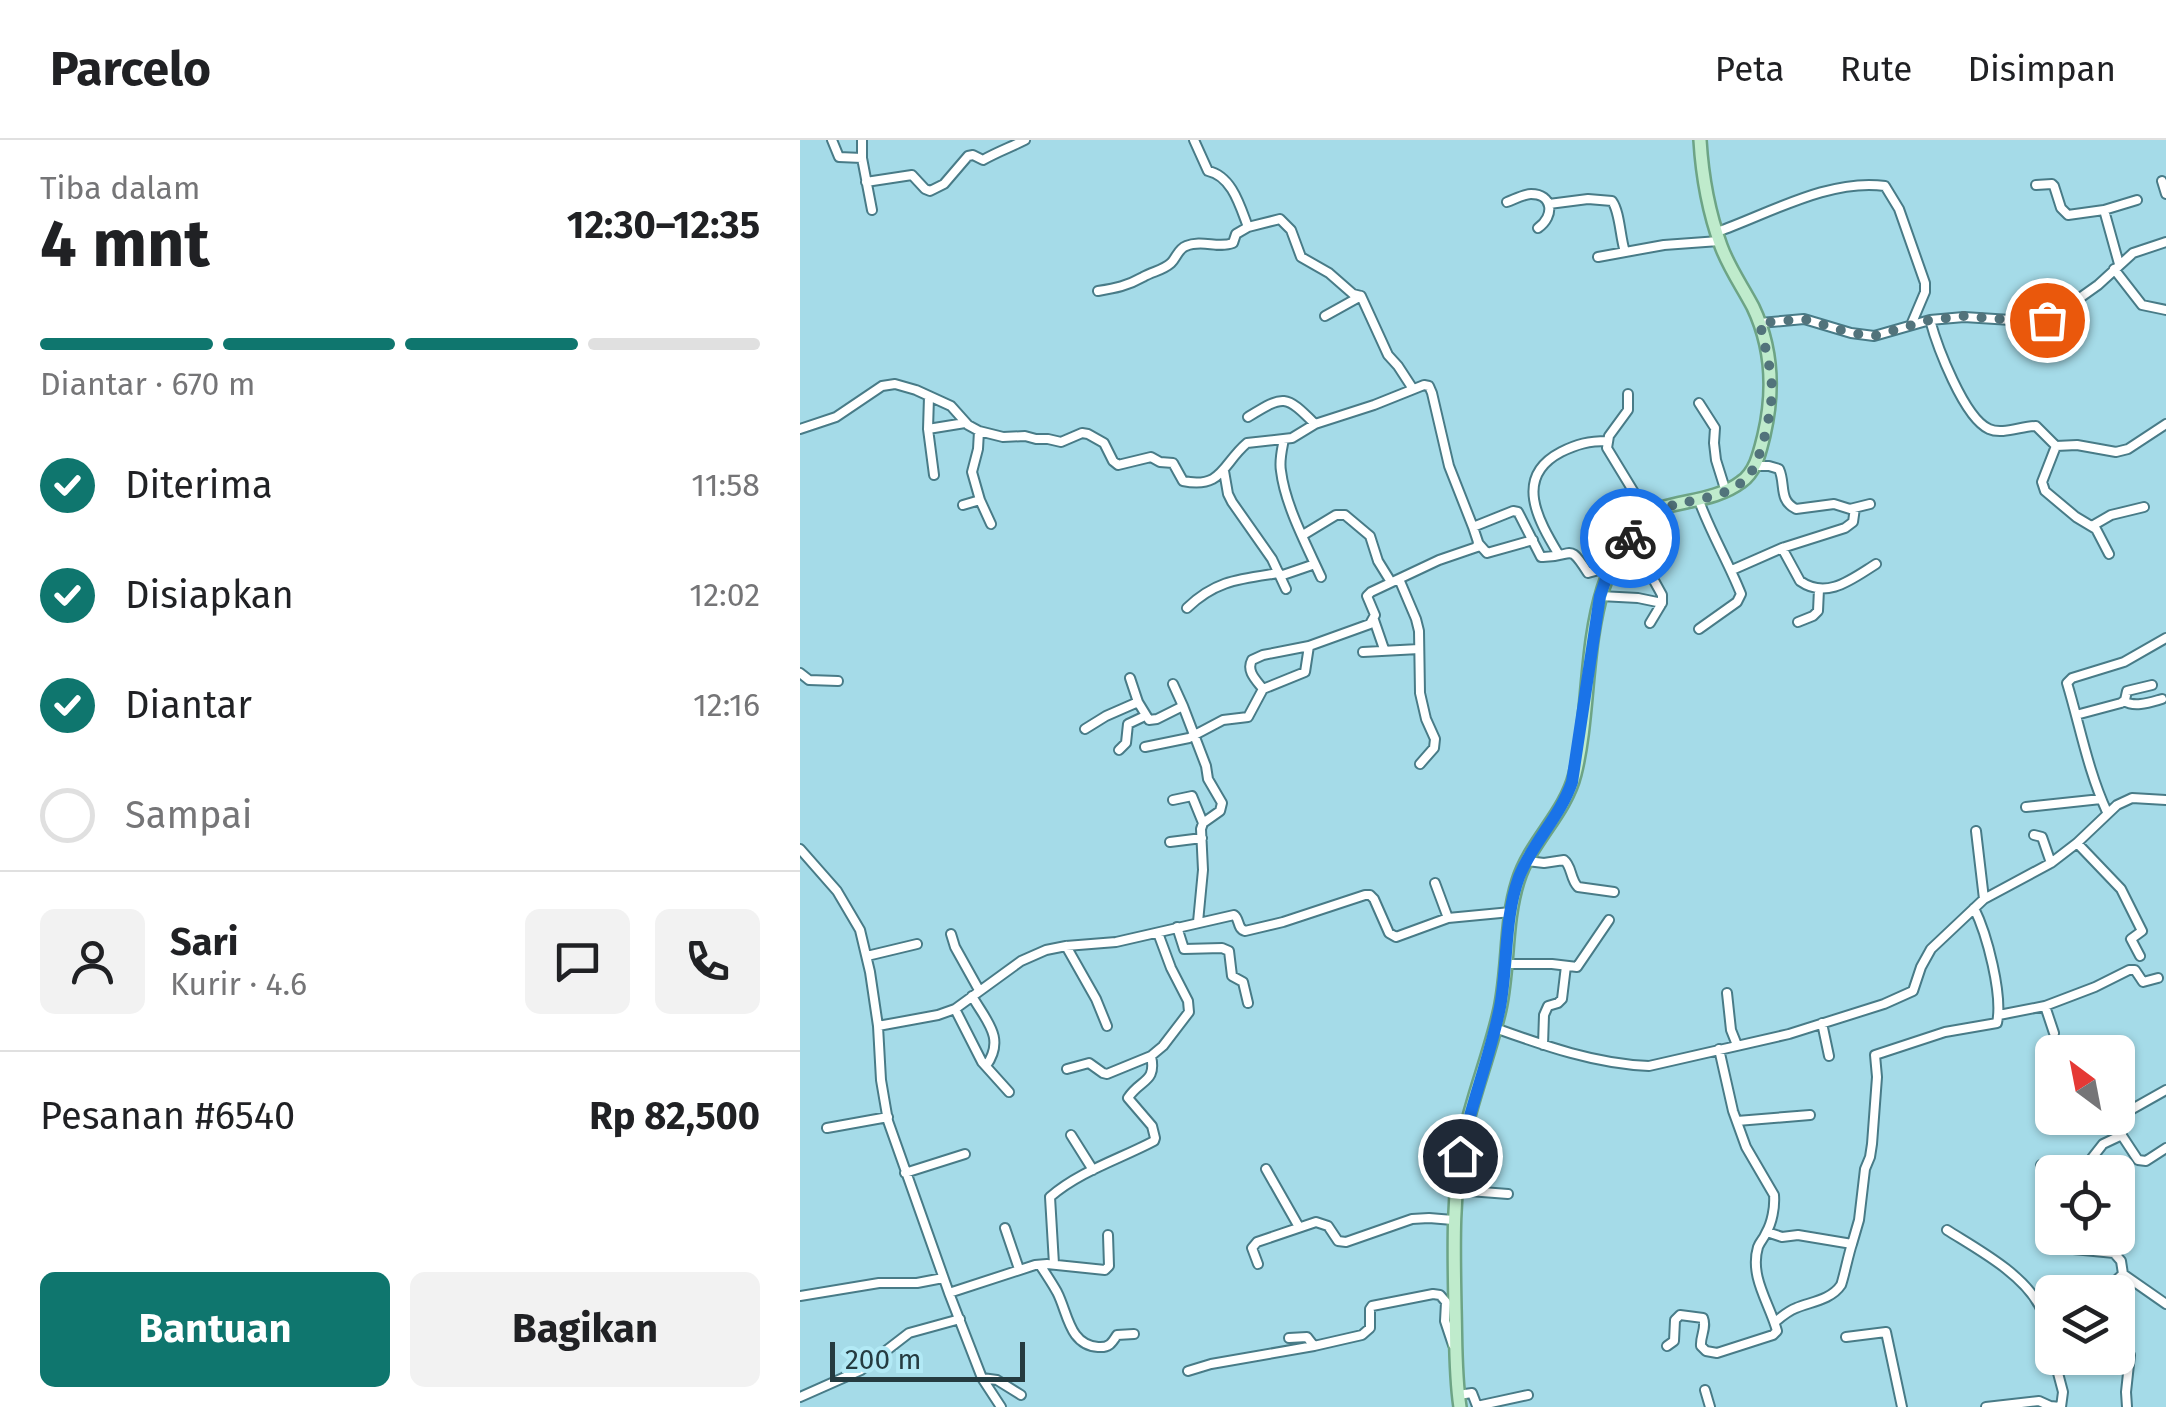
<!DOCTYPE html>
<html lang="id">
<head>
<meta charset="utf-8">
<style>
  :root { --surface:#fff; --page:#f2f2f2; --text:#202124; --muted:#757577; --line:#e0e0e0; --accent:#0f766e }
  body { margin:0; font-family:"Fira Sans",sans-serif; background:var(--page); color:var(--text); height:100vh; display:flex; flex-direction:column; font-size:38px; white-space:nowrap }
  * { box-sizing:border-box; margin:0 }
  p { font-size:32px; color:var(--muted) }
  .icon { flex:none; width:55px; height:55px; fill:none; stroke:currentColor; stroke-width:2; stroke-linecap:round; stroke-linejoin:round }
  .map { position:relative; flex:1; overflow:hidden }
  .side { display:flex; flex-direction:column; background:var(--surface); width:800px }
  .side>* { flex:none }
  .needle { width:65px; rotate:328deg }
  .buttons { position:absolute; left:1235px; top:895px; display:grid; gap:20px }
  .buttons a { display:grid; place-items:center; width:100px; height:100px; border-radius:15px; background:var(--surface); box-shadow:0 2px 8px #0004; font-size:50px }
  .scale { position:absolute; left:30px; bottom:25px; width:195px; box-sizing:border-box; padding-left:10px; border:5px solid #253b40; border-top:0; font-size:28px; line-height:35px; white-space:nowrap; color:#253b40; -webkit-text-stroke:8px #b2e9f5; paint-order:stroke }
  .pin { position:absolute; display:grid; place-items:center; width:85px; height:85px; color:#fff; margin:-42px; border:5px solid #fff; border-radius:50%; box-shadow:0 2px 10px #0007 }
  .courier { position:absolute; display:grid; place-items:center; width:100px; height:100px; margin:-50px; border:8px solid #1a73e8; border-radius:50%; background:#fff; color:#222; box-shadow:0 2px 12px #0007 }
  .head em { font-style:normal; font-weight:700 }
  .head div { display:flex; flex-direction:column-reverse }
  .head { display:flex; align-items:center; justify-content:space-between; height:170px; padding:0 40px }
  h1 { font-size:65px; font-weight:700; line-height:75px }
  .bar { display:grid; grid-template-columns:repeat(4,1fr); gap:15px 10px; align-content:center; height:120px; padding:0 40px }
  .bar i { height:12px; border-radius:8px; background:var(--line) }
  .bar .active { background:var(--accent) }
  .bar p { grid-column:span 4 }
  .line { display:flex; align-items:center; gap:25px; padding:0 40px; border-top:2px solid var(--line) }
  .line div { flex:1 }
  .round { display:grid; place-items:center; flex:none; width:105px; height:105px; border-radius:15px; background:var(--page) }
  ol { padding:0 40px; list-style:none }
  li { display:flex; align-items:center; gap:30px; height:110px }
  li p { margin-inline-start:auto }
  li .icon { padding:10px; border-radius:50%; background:var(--accent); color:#fff; stroke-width:4 }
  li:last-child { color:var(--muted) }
  li i { width:55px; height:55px; border:5px solid var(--line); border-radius:50% }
  .action { display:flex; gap:20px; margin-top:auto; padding:20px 40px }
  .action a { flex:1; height:115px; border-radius:15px; background:var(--accent); color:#fff; font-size:40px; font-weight:700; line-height:115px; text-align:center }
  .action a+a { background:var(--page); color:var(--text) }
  header { display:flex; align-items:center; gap:60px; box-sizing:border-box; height:140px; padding:0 50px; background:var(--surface); border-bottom:2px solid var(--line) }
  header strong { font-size:48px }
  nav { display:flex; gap:55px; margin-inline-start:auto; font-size:35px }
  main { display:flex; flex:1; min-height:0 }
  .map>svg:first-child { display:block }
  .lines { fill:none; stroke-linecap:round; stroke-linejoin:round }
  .street-casing { stroke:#487b87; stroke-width:12 }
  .primary-casing { stroke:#6da485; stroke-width:16 }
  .street { stroke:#fff; stroke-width:8 }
  .primary { stroke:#bfebcc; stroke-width:11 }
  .done { stroke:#52737b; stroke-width:10; stroke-dasharray:0 18 }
  .route { stroke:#1a73e8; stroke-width:12 }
</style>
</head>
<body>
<header>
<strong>Parcelo</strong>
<nav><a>Peta</a><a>Rute</a><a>Disimpan</a></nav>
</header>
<main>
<section class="side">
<div class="head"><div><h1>4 mnt</h1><p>Tiba dalam</p></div><em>12:30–12:35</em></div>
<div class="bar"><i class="active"></i><i class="active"></i><i class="active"></i><i></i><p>Diantar · 670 m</p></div>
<ol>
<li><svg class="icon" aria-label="check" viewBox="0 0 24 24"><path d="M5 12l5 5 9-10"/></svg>Diterima<p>11:58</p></li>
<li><svg class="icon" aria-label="check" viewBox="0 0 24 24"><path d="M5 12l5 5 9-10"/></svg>Disiapkan<p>12:02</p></li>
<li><svg class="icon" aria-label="check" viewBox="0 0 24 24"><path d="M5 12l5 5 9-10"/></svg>Diantar<p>12:16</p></li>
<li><i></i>Sampai</li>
</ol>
<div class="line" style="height:180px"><a class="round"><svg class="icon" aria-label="person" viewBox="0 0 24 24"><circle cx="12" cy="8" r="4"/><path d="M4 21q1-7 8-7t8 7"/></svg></a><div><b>Sari</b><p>Kurir · 4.6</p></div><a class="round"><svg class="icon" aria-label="chat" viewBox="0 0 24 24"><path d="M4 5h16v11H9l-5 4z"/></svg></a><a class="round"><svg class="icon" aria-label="phone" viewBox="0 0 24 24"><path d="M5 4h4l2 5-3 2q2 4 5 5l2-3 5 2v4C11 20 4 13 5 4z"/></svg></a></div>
<div class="line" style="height:130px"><div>Pesanan #6540</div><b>Rp 82,500</b></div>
<div class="action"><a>Bantuan</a><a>Bagikan</a></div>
</section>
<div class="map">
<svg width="1366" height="1267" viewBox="0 0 1366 1267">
  <rect width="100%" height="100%" fill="#a5dbe8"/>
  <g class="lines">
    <g class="street-casing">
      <path id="street" d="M32 0 39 17 62 18
        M62 0V18L72 70
        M394 0 408 31C432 36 440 66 448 87L480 79 491 90 501 117 529 133 553 154 561 156 588 215 598 226 613 249
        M1362 41 1366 54
        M66 42 112 35 125 49 130 51 144 44 168 16 173 15 183 20C197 12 211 7 225 0
        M1236 45 1252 44 1254 46 1261 68 1268 75 1304 70 1337 60
        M707 62C715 59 724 54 731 54 753 54 755 76 738 88
        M749 64 788 59 812 61C820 72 820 97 825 112
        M1304 70 1319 124
        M917 92C968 74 1030 38 1085 46L1099 69 1125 143V152L1111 185
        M798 117 864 105 919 101
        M1314 129 1342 165 1366 170
        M298 151C316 148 327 146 343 137 353 131 362 131 371 123 377 117 378 109 386 106 402 99 418 109 433 103L436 94 448 87
        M525 176 561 156
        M1130 180C1137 206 1164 278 1189 289 1202 295 1222 286 1236 286L1256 306 1277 305 1316 312 1328 309 1366 284
        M960 183 1004 179 1051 193 1074 196 1130 180 1164 177 1241 182 1260 172 1298 145 1333 113 1366 102
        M828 254V270L809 296 807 308 835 354 861 368
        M129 257 128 289 134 335
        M899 263 915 288 914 303 916 320 926 352
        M448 277C484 255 485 254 515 284
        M0 289 36 277 82 246 95 244 116 250 151 266 168 285 179 291 203 297 225 296 236 299H248L261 302 282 293 288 294 304 303 313 321 318 325 351 317 360 322 373 323 383 341C423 349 422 324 447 303L492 298 515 284 574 265 624 245 629 246 632 253 649 326 673 387 713 371 718 372 741 417C774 418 767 400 788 433L810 427
        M128 289 165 283
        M484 299C482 310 479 320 481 331 485 365 507 406 521 437
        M1256 306 1242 342 1245 351 1276 377 1296 389 1309 414
        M954 326H969L979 329C986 344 978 360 996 369L1034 364 1050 369 1070 364
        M424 331 428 354 432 362 472 419 486 449
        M898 358C910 392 928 421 941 454L937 462 899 489
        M180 360 191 384
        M163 365 180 360 172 332 178 309 179 291
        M1292 386 1311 375 1344 367
        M503 395 536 375H545L570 396 578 421 591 442
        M830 397 862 455V463L850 483
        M679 404 687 413 733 400
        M982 408 1000 441C1027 460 1052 439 1076 424
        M759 415C738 380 713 337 761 312 777 304 789 301 807 301
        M932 430 982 408 1045 388 1053 382 1055 368
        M480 436 515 424
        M599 439 616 479 619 491 620 553 626 579 635 599 634 608 620 624
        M800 456 838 458 862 463
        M387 468C416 440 440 439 479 433
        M574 480 584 509
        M998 482 1013 476 1018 471 1019 449
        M563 512 619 509
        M0 533 9 540 38 541
        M330 538 338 562 349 580 357 579 383 566 406 626 408 639 422 663 420 671 403 683 401 689 403 730 398 782
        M373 544 383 566
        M463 549 505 532 509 506 570 484 575 475 567 456 571 452 639 420 677 407 678 402 673 387
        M1324 561C1335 568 1351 562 1362 559
        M1276 575 1321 563 1325 560 1327 551 1352 545
        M285 589 306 576 338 562
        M345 607 389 598 423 580 448 577 463 549C456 540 446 531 452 520L463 515 509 506
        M319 610 326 603 328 584 345 576
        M373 660 392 656 403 683
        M1226 667 1301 659
        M1307 672C1288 631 1280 586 1267 543L1272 538 1324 522 1366 498
        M1176 691 1184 759
        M1234 695 1242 697 1251 723
        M370 702 402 698
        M1277 703 1321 749 1342 791 1331 799 1340 816
        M0 709 37 751 60 790 70 832 78 886 81 940 88 981 149 1153 182 1238 201 1267
        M727 721 744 723 764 720C772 726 770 739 778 747L814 752
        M635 743 648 778
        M377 787 384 809 422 808 429 811 432 836 443 842 448 863
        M151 794 155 807 179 850
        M266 806 296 859 307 886
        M67 816 117 804
        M705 824H752L777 827 809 780
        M927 853 931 890 937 905
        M172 856C186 881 206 898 186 926
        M1245 866 1295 847 1329 830H1335L1343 842 1358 838
        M155 869 182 922 209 952
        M1199 875 1245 866 1254 893
        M1022 883 1029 916
        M78 886 138 875 155 869 221 821 246 810 266 806 316 802 434 775C440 779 437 789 445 791L483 782 565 755H570L574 759 589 793 596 797 648 778 711 772
        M695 888C745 906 796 924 849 926L989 894 1084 864 1113 851 1121 827 1131 809 1184 759 1251 723 1277 703 1317 665 1332 658 1366 660
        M1272 903 1276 912
        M743 905 744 875 748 866 758 863 762 859 766 826
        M267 929 289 923 303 933 307 934 351 916 363 906 389 872 388 861 371 828 358 793
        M1318 977 1366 950
        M1317 978 1313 980V982L1338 1020 1346 1021 1366 1008
        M937 981 1010 975
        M27 988 88 977
        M271 995 293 1030
        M1241 1025 1243 1093 1253 1107 1314 1113 1321 1121 1323 1134 1366 1164
        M466 1029 499 1087
        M1281 1032 1303 1004 1322 995
        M105 1033 165 1014
        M656 1050 708 1054
        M205 1088 219 1129
        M1147 1090C1177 1109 1224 1134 1240 1167 1247 1182 1249 1199 1252 1215
        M967 1092 982 1097 998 1095 1052 1104 1059 1080 1065 1029 1070 1017 1072 1004 1077 937 1075 915 1145 892 1197 883C1203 855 1187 794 1174 768
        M254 1124 250 1057C280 1031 320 1019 354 1001L355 998 352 986 328 958C340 939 357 943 351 916
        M458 1124 452 1108 457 1102 516 1082 528 1086 538 1101 546 1102 612 1079 629 1078 653 1080
        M240 1125C246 1134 252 1143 257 1152 268 1173 269 1205 298 1207 309 1208 312 1203 317 1195L334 1194
        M1308 1152 1310 1146 1323 1134
        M149 1153 235 1125 247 1124 305 1130 309 1126 308 1095
        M0 1156 79 1143H117L143 1138
        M975 1182C981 1177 988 1171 996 1168 1010 1162 1031 1160 1041 1145 1043 1141 1049 1112 1052 1104
        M1046 1197 1086 1192 1102 1267
        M489 1198 507 1197 514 1206 562 1195 570 1188V1169L572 1166 633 1154 640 1155 646 1162 645 1181 653 1205
        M867 1206 874 1201 875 1180 880 1175 903 1178C907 1188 900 1196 901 1206L906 1211 917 1213 973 1195 977 1191C970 1164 949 1137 958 1107 961 1100 963 1100 966 1093 972 1083 975 1067 974 1055L946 1007 933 971 919 909
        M1254 1218 1263 1252 1261 1267
        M1258 1229 1298 1224 1303 1218
        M388 1231 411 1224 514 1206
        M182 1238 197 1240 221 1255
        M905 1250 910 1267
        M658 1255 672 1253 677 1266 728 1255
        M0 1257 61 1230 109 1193 160 1179
        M1186 1267 1239 1261 1250 1266 1261 1267
        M1327 1267 1326 1252 1330 1215"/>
    </g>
    <g class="primary-casing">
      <path id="primary" d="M660 1267C655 1235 656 1201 655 1168 654 1112 652 1057 663 1001 672 957 690 914 700 869 709 827 705 782 718 741 730 702 765 674 775 634 797 547 774 425 861 368 887 360 919 359 941 342 956 332 960 311 964 295 974 252 972 207 953 167 942 146 929 128 921 106 909 73 902 34 900 0"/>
    </g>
    <use href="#street" class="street"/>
    <use href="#primary" class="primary"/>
  </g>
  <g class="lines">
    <path class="done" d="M830 398C867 354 879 369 925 352 933 349 944 342 950 334 962 317 971 273 972 252 972 229 964 205 960 183L1004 179 1051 193 1074 196 1130 180 1164 176 1236 182 1247 180"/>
    <path class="route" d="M660 1016C670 966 690 918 700 867 708 824 704 778 719 737 732 703 760 677 772 642L800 456 810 427 830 398"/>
  </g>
</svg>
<div class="buttons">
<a><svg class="needle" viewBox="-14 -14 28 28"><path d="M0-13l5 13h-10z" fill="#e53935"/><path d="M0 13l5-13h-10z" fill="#757577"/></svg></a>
<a><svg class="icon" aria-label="locate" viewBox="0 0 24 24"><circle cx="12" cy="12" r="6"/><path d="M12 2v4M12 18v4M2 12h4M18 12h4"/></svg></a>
<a><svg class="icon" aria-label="layers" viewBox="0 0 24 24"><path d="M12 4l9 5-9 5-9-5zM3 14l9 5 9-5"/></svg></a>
</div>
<div class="scale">200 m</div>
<div class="pin" style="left:1247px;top:180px;background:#ea580c"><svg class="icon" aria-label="bag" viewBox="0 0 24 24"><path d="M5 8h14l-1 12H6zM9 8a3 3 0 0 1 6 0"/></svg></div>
<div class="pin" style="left:660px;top:1016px;background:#1f2937"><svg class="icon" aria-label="home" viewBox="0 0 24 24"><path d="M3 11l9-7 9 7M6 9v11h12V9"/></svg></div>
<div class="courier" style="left:830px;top:398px"><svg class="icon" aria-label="bike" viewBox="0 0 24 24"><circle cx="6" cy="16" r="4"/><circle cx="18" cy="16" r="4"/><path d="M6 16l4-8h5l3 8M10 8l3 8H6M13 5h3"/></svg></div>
</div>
</main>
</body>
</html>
